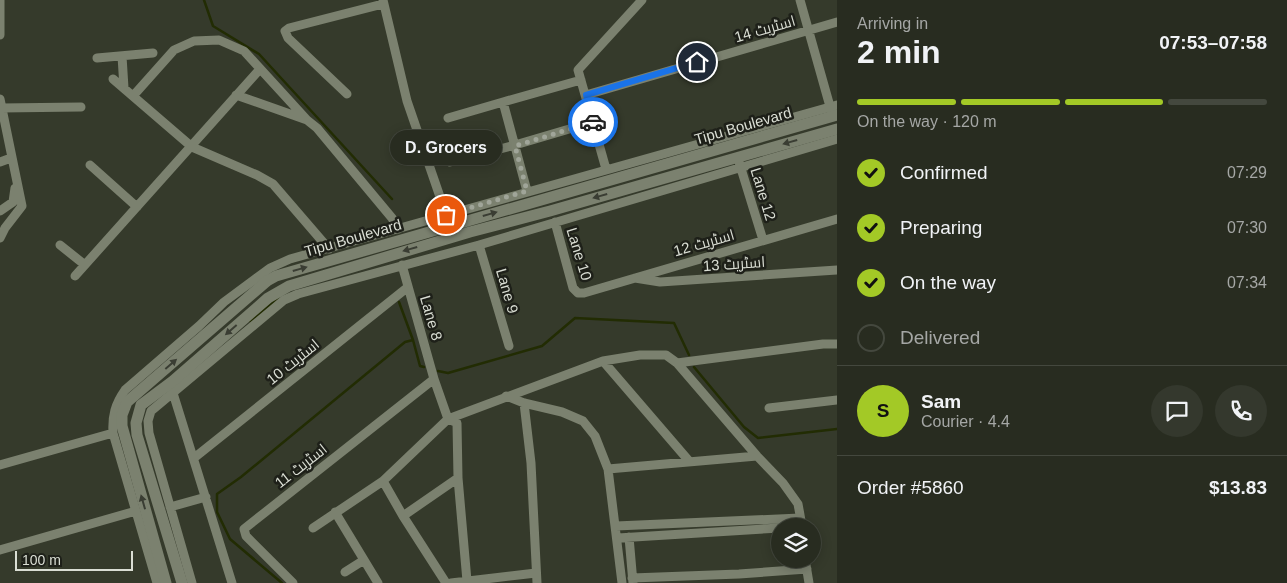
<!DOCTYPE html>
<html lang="en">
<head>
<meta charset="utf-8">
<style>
  :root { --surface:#282c20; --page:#34382d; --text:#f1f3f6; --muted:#a5a7a5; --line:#44483e; --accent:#a3c926 }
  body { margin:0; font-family:Arial,Cairo,sans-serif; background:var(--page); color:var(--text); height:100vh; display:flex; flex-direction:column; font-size:19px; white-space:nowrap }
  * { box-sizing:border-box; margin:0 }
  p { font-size:16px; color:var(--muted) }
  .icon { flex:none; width:28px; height:28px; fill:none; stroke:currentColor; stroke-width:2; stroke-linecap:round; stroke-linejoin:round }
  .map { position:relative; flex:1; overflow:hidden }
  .sheet { display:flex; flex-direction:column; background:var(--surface); width:450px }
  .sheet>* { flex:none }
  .controls { position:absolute; left:771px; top:518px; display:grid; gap:10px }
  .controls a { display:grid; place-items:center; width:50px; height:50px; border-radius:50%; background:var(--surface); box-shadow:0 2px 12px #0003,0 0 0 1px var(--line); font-size:25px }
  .scale { position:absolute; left:15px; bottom:12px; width:118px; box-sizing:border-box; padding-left:5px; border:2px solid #daded4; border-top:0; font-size:14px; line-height:18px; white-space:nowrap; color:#daded4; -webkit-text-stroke:4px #1e2019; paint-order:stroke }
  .pin { position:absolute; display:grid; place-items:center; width:42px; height:42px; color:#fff; margin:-21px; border:2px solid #fff; border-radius:50%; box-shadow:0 1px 5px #0007 }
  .courier { position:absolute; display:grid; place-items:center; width:50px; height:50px; margin:-25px; border:4px solid #1a73e8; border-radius:50%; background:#fff; color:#222; box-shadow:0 1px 6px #0007 }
  .bubble { position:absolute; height:35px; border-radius:18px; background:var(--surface); box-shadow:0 2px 12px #0003,0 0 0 1px var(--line); font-size:16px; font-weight:600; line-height:35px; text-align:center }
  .overview em { font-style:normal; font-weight:600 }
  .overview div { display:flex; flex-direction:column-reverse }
  .overview { display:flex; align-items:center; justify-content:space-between; height:85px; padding:0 20px }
  h1 { font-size:32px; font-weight:600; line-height:38px }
  .bar { display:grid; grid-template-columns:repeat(4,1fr); gap:8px 5px; align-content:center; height:60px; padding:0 20px }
  .bar i { height:6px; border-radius:4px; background:var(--line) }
  .bar .on { background:var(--accent) }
  .bar p { grid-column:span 4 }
  .line { display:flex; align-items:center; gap:12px; padding:0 20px; border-top:1px solid var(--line) }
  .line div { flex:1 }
  .round { display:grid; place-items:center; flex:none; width:52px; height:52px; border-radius:26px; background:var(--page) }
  ol { padding:0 20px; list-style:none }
  li { display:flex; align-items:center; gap:15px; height:55px }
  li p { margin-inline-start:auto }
  li .icon { padding:5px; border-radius:50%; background:var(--accent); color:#111; stroke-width:4 }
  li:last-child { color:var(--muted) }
  li i { width:28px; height:28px; border:2px solid var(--line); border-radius:50% }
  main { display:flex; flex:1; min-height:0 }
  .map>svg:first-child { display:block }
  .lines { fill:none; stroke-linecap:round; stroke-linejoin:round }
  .stream { stroke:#222c03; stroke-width:2.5 }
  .minor { stroke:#7b816f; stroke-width:9 }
  .tertiary { stroke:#7b816f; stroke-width:11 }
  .oneway { fill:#3a3d33 }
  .done { stroke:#a0a599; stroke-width:5; stroke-dasharray:0 9 }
  .route { stroke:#1a73e8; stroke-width:6 }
  .labels { text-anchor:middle; stroke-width:5; stroke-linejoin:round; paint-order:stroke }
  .street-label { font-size:15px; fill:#daded4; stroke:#1e2019 }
</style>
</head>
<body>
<main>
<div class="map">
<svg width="837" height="583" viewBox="0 0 837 583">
  <rect width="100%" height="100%" fill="#353a2b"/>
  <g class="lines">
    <path class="stream" d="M204 0 213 26 259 54 392 199
      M399 302 413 340 420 366 424 367
      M250 321 279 298
      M694 367 744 427 758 438 837 429
      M438 371 448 373 542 346 575 318 674 323 689 355
      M282 583 230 539 217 512V494L241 477 405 342 413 340"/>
    <path class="minor" d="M383 0 407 101 448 220
      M800 0 831 110
      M0 35V0
      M122 56 124 88
      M97 58 153 53
      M113 79 192 147 257 175 273 184 329 249
      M347 94 288 38 285 31 289 28 383 4
      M236 95 307 120 317 128 392 218 398 229
      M586 95 837 22
      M133 96 174 50 194 41 219 40 244 51 307 120
      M0 99 22 206 5 228 0 238
      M503 102 581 80
      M1 108 81 107
      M448 118 503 102 527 191
      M0 162 11 158
      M450 162 515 145 593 122
      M739 162 763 240
      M90 165 137 207
      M606 169 578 70 642 0
      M0 211 13 202 15 188
      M555 222 573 288 578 293H584L837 219
      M60 245 85 265
      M479 245 509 346
      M402 265 434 379 448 419 457 423 458 478 467 581
      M75 276 260 69
      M635 278 660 282 837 270
      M603 361 689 461
      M677 363 823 344H837
      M173 393 232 583
      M506 396 524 403 562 412 583 421 595 436 608 469 622 583
      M524 403 531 463 537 583
      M769 408 837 400
      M194 458 408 287
      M0 465 113 433
      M608 469 757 456
      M383 481 403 516 446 583
      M170 507 206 497
      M335 512 378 583
      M403 516 458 478
      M616 526 800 518
      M313 528 383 481 448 419 603 361 640 355H666L677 363 757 456 783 483 798 504 802 526
      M629 537 633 583
      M618 538 780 528
      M0 550 136 511
      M805 559 809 583
      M345 572 364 560
      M632 578 739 574 807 569
      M157 583 113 433C112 416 115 404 125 390L199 326 224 302 270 268 290 259 837 105
      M192 583 149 433 148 421 151 411 284 300 298 294 479 245 837 139
      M293 583 246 536 244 529 434 379
      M451 583 536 573"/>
    <path class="tertiary" d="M166 583 122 426V415L127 402 267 281 276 276 837 115
      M182 583 137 435 136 423 141 405 173 381 268 298 289 286 470 232 550 211 837 129"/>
  </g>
  <defs><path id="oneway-solid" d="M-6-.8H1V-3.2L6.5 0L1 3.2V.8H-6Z" transform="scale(1.25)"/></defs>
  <g class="oneway">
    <use href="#oneway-solid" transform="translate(790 142) rotate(164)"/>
    <use href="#oneway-solid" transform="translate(600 196) rotate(164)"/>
    <use href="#oneway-solid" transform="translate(490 214) rotate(-16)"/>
    <use href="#oneway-solid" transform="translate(410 249) rotate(164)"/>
    <use href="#oneway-solid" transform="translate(300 269) rotate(-16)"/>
    <use href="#oneway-solid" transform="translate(231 330) rotate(139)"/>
    <use href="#oneway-solid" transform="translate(171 364) rotate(-41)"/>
    <use href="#oneway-solid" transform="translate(143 502) rotate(-106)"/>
  </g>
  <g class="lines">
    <path class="done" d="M446 215 527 191 515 146 593 122"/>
    <path class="route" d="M593 122 586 95 697 62"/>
  </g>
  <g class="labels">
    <g class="street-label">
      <text transform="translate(765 29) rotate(-16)" y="5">اسٹریٹ 14</text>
      <text transform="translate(743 126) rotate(-16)" y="5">Tipu Boulevard</text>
      <text transform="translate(763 194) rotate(73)" y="5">Lane 12</text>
      <text transform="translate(353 238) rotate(-16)" y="5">Tipu Boulevard</text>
      <text transform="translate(704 243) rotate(-16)" y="5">اسٹریٹ 12</text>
      <text transform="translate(579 254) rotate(73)" y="5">Lane 10</text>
      <text transform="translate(734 264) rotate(-4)" y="5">اسٹریٹ 13</text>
      <text transform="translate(507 291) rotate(74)" y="5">Lane 9</text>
      <text transform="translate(431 318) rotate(74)" y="5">Lane 8</text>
      <text transform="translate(293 362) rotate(-39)" y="5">اسٹریٹ 10</text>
      <text transform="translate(301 466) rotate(-38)" y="5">اسٹریٹ 11</text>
    </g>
  </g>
</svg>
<div class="controls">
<a><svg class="icon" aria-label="layers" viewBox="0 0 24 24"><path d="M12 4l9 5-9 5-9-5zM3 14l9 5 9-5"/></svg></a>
</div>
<div class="scale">100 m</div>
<div class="pin" style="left:446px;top:215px;background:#ea580c"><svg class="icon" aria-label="bag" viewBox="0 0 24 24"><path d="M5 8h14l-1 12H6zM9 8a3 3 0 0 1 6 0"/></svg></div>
<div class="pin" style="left:697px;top:62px;background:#1f2937"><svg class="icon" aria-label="home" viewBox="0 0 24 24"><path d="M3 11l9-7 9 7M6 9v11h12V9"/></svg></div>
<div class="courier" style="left:593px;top:122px"><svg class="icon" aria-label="car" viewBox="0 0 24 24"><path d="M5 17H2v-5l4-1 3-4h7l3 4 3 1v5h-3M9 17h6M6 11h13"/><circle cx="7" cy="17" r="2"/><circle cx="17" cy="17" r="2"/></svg></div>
<div class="bubble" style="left:390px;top:130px;width:112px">D. Grocers</div>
</div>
<section class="sheet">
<div class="overview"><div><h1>2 min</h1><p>Arriving in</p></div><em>07:53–07:58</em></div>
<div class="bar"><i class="on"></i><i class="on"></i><i class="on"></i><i></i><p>On the way · 120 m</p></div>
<ol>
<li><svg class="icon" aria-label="check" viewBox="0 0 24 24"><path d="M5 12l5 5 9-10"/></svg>Confirmed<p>07:29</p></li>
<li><svg class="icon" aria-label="check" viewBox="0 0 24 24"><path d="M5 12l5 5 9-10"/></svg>Preparing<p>07:30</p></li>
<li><svg class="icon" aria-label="check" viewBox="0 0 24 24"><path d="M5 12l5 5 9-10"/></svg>On the way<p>07:34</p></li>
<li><i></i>Delivered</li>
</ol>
<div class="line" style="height:90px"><b class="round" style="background:var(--accent);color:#111">S</b><div><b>Sam</b><p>Courier · 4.4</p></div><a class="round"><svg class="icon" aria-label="chat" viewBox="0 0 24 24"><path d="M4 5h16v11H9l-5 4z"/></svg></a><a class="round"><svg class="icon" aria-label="phone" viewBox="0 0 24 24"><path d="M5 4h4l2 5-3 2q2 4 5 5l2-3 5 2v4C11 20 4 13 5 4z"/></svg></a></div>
<div class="line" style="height:65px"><div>Order #5860</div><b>$13.83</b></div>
</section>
</main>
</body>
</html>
